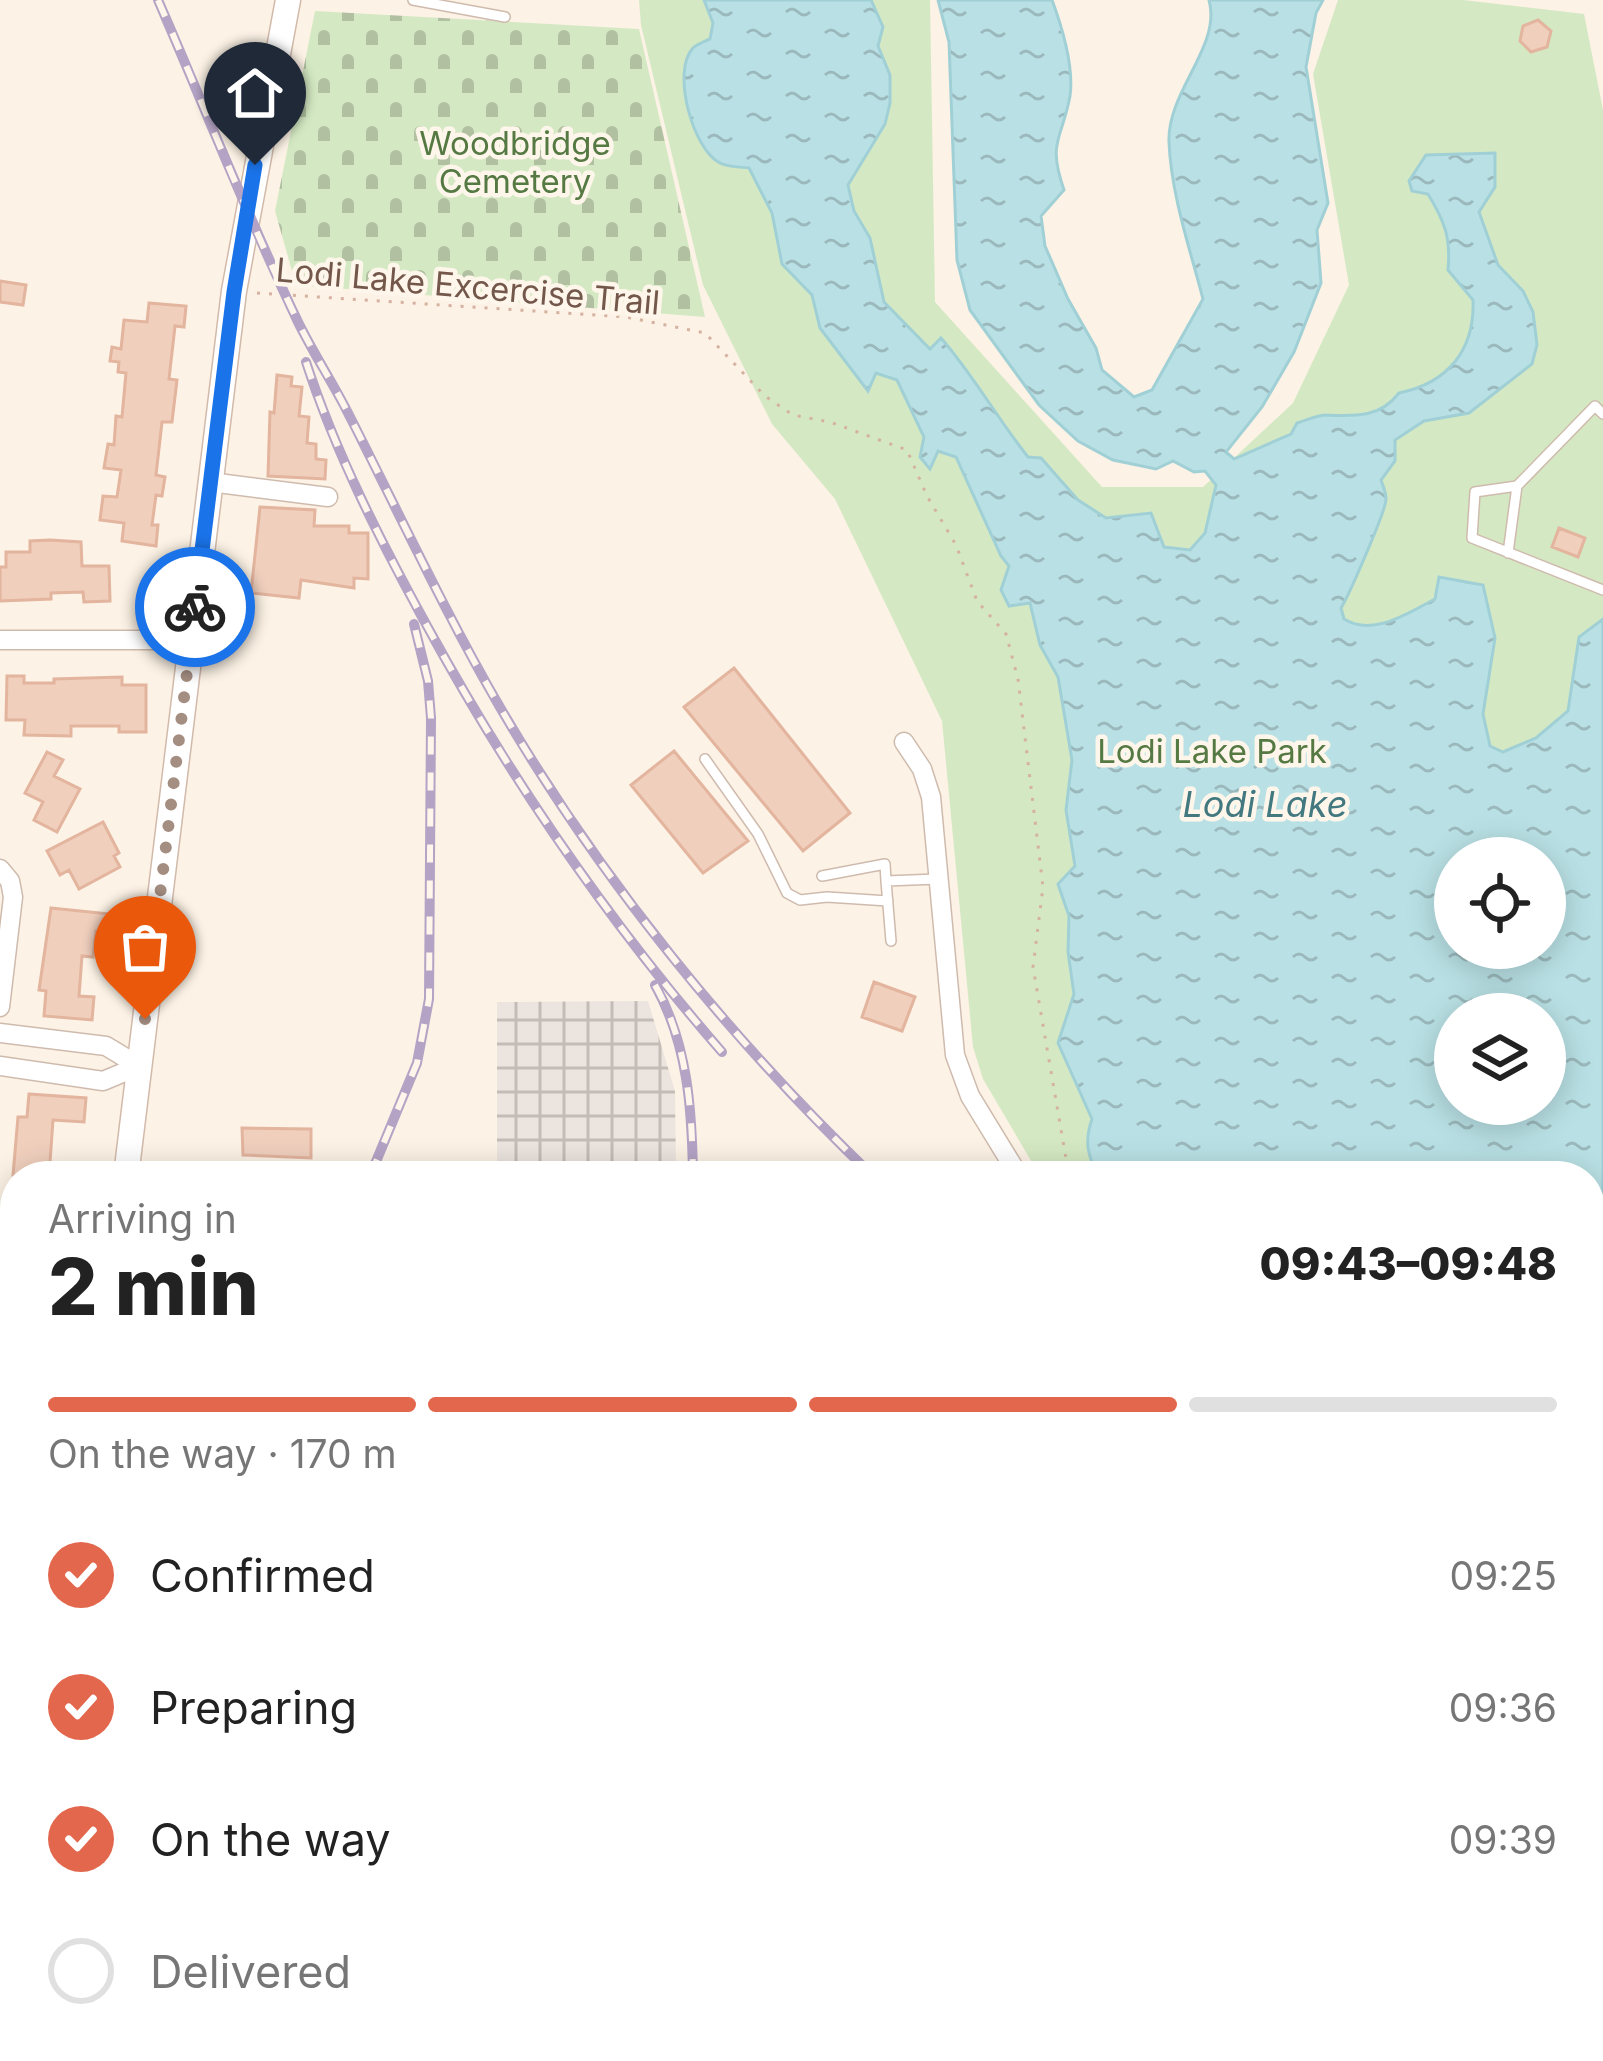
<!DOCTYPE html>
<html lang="en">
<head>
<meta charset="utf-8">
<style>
  :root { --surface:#fff; --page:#f2f2f2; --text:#222; --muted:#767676; --line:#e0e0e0; --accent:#e3674d }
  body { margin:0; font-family:Inter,sans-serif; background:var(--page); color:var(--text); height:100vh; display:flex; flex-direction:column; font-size:45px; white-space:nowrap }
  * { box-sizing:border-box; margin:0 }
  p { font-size:39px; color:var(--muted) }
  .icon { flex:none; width:66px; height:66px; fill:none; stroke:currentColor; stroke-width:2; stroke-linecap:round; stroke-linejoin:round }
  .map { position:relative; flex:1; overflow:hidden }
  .panel { position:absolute; left:0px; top:1161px; width:1605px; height:900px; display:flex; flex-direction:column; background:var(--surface); border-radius:48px 48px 0 0; box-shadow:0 6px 30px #0003 }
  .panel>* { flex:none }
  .tools { position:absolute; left:1434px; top:837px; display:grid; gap:24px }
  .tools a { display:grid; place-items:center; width:132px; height:132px; border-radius:50%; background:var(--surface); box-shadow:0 6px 30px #0003; font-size:60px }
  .pin { position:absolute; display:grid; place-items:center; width:102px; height:102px; color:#fff; margin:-123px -51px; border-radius:50% 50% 50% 0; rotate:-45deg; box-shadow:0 0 12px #0007 }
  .pin .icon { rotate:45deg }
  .courier { position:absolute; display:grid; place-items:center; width:120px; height:120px; margin:-60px; border:9px solid #1a73e8; border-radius:50%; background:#fff; color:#222; box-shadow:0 3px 15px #0007 }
  .head em { font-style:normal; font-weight:800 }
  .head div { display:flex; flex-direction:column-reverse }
  .head { display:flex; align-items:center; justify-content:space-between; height:204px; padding:0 48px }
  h1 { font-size:78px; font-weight:800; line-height:90px }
  .bar { display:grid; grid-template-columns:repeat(4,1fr); gap:18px 12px; align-content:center; height:144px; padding:0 48px }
  .bar i { height:15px; border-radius:9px; background:var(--line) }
  .bar .active { background:var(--accent) }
  .bar p { grid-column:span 4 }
  ol { padding:0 48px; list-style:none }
  li { display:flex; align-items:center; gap:36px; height:132px }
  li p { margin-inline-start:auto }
  li .icon { padding:12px; border-radius:50%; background:var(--accent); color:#fff; stroke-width:4 }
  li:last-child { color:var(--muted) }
  li i { width:66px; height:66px; border:6px solid var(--line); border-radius:50% }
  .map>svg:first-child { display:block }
  .residential { fill:#f3e3d3 }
  .industrial { fill:url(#industrial-grid) }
  .cemetery { fill:url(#cemetery-stones) }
  .park { fill:#d4e9c3; fill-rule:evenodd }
  .water { fill:url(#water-ripples); stroke:#a0d0d6; stroke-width:3; fill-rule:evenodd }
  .building { fill:#f0cfbd; stroke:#e3b49e; stroke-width:3 }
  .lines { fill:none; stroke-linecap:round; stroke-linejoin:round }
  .lane-casing { stroke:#cfbbae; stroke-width:12 }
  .street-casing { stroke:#cfbbae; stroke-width:21 }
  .secondary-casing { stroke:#d2baab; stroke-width:27 }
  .path { stroke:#d5b2a0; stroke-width:3; stroke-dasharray:3 9; stroke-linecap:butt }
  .lane { stroke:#fff; stroke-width:9 }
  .street { stroke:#fff; stroke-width:18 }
  .secondary { stroke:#fff; stroke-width:24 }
  .rail-casing { stroke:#b4a3c5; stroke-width:10 }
  .rail { stroke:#fff6eb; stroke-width:6; stroke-dasharray:18; stroke-linecap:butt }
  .done { stroke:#a48d81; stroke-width:12; stroke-dasharray:0 21.6 }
  .route { stroke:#1a73e8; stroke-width:15 }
  .labels { text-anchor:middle; stroke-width:9; stroke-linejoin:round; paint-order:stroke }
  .park-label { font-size:33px; fill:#557942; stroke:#fff6eb }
  .street-label { font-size:33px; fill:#74574b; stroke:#fff6eb }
  .water-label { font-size:36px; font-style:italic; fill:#42787f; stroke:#fff6eb }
</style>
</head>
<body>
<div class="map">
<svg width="1603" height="2061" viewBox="0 0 1603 2061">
  <defs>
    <pattern id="industrial-grid" width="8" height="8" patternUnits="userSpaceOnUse" patternTransform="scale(3)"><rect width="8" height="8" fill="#ebe4df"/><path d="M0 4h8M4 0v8" fill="none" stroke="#c3bcb7"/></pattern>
    <pattern id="cemetery-stones" width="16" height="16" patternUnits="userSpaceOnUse" patternTransform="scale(3)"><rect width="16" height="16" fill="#d4e9c3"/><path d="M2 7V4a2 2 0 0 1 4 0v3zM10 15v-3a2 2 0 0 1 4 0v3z" fill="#b1c0a0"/></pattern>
    <pattern id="water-ripples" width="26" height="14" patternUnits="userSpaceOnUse" patternTransform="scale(3)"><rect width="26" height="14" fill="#b9e1e5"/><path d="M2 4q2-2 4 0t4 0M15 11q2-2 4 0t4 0" fill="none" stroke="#9bb9bc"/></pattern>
  </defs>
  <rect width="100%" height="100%" fill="#fcf2e5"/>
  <path class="residential" d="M1603 1487V1633L1590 1627V1488Z"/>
  <path class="industrial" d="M648 1001 675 1091 676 1176H497V1002Z
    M0 1417H15V2046H1231V2061H0Z"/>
  <path class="cemetery" d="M315 11 639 29 705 317 296 285 275 211Z"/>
  <path class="park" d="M639 0H930L935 302 1102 487H1203L1293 403 1349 285 1313 74 1338 0H1463L1584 14 1603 110V1487L1590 1488V1176H1040L983 1079 973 1047 942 721 835 499 772 424 703 285 641 25ZM1455 858H1545V948H1455ZM1455 1014H1545V1104H1455Z"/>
  <path class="water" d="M704 0H871L883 27 878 46 890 75V103L885 124 848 185 854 211 870 238 884 302 930 349 941 338C974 376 997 418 1028 457L1041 458 1078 500 1106 518 1151 513 1164 547 1190 550 1205 533 1216 485 1205 471 1194 472 1173 461 1156 469 1113 460 1078 441 1039 405 970 310 957 260 949 42 938 0H1052C1062 27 1074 67 1070 96 1062 140 1047 141 1064 190L1041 216 1045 246 1068 299 1096 348 1102 370 1134 397 1152 390 1203 299C1190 249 1171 194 1169 142 1167 91 1222 46 1209 0H1323L1316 13 1306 67 1328 203 1317 230 1321 283 1294 352 1262 407 1226 452 1234 459 1291 434 1297 423C1305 421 1317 415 1326 415 1355 416 1380 418 1399 393 1448 383 1475 350 1473 300L1448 270C1451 238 1445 222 1428 194L1412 191 1409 181 1426 155 1495 153V187L1479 212 1498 265 1523 291 1533 312 1537 345 1532 364 1469 413 1424 421 1395 440V461L1381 480C1383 486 1386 492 1386 499 1386 511 1348 597 1341 608L1344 619C1373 637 1408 613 1435 599L1439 577 1483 585 1495 638 1483 714 1490 746 1503 752 1536 738 1568 711 1579 637 1603 619V1335L1590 1339V1176H1097C1088 1154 1084 1142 1092 1119L1058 1043 1074 994 1068 952 1069 916 1058 884 1075 866 1066 810 1072 760 1058 677 1040 645 1030 603 1009 606 1001 590 1009 566 1001 556 956 457 938 451 930 469 920 457 924 437 897 380 876 373 868 391 820 328 812 295 782 264 772 213 749 168C741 167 727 167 720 163 693 150 671 71 693 48 696 45 707 40 710 39L713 23ZM1545 858V948H1455V858ZM1545 1014V1104H1455V1014Z"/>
  <path class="building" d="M1538 20 1551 31 1547 47 1531 52 1520 41 1523 26Z
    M0 281 26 285 23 305 0 302Z
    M149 303 186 306 184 327 175 326 169 379 177 380 172 422H162L156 475 165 477 162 496 156 495 152 525H158L156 546 122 541 124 523 100 520 103 496 117 497 121 470 104 468 108 444 114 445 116 416 122 417 126 373 118 372 119 362 110 361 112 347 121 349 124 320 147 322Z
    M277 375 292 377 291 386 302 387 299 416 309 417 307 443 316 444V459L326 460 325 479 268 476 270 412 274 413Z
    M260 507 315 510 314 526H349V533H368V579L354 578V588L301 580 299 598 251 593Z
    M1559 528 1585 538 1578 557 1552 547Z
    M50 540 81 542 82 566H109L110 601 84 602 83 592 51 593V599L0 601V567H6V552H30V541Z
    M734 668 850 813 803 851 684 707Z
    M7 676H24V683H54V679L122 677V685H146V732H119V726H71V736L24 735 25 720H6Z
    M674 751 748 841 703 873 631 785Z
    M47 752 63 760 54 776 80 789 57 832 34 820 43 802 25 793Z
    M103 822 119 853 114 856 120 867 79 889 69 870 60 875 47 851Z
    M51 908 110 914 108 932 96 931 93 957 82 956 79 996 94 997 92 1020 44 1016 46 991 39 990Z
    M874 982 915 997 902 1031 862 1017Z
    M29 1094 86 1098 84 1122 53 1120 49 1176 13 1175 18 1117H27Z
    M242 1128 311 1129V1158L243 1155Z
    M1292 2046H1327L1326 2061H1291Z
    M1555 2046H1591V2061H1555Z"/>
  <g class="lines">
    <g class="lane-casing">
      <path id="lane" d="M413 0 505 17
        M1517 486 1475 492 1472 538 1603 590
        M1508 553 1517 486 1595 406 1603 414
        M705 759 758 834 787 893 800 900 827 897 888 901
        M822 876 885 864 886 881
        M891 941 886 881 937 879
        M100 2046V2061
        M281 2046 302 2054 874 2049"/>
    </g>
    <g class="street-casing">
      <path id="street" d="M210 482 328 497
        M0 640H191
        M904 742 922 769 931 797 955 1055 970 1096 1019 1176
        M0 869 10 881 13 897 0 1007
        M0 1033 106 1046 139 1066
        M0 1066 103 1081 139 1066
        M1515 2046V2061"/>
    </g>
    <g class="secondary-casing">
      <path id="secondary" d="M126 1176 234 291 288 0
        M0 1377H15
        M1590 1516 1603 1515
        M1590 1819 1603 1824
        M1252 2046V2061"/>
    </g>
    <path class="path" d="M257 293 626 317 705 333 765 396 793 415 830 422 907 450 927 496 956 545 977 601 1006 634 1018 679 1043 887 1033 967 1069 1176
      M1590 1455 1603 1457"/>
    <use href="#lane" class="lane"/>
    <use href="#street" class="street"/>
    <use href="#secondary" class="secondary"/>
    <g class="rail-casing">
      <path id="rail" d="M158 0C205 108 248 218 299 324 314 354 332 382 347 411 398 511 445 613 501 709 601 880 731 1040 873 1176
        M306 362C336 454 381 542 427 626 510 778 608 921 722 1052
        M655 985C688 1044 692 1110 693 1176
        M370 1176 417 1063 429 999 431 718 428 681 414 624
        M1590 1664 1603 1669
        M1036 2046V2061"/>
    </g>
    <use href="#rail" class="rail"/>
  </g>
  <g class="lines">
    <path class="done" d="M145 1019 195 607"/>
    <path class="route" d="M195 607 234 292 255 165"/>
  </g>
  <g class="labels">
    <g class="park-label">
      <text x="515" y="155">Woodbridge<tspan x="515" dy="38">Cemetery</tspan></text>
      <text x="1212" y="763">Lodi Lake Park</text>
    </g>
    <g class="street-label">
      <text transform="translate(468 286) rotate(5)" y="12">Lodi Lake Excercise Trail</text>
    </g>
    <g class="water-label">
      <text x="1265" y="817">Lodi Lake</text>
    </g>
  </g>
</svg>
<div class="tools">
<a><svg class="icon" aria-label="locate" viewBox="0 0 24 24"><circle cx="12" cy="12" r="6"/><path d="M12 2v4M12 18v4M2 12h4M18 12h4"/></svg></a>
<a><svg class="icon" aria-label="layers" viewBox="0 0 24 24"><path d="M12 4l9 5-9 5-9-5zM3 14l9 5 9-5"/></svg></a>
</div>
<div class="pin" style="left:145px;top:1019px;background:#ea580c"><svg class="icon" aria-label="bag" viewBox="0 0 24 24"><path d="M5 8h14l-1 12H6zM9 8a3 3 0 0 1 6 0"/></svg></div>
<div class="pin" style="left:255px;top:165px;background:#1f2937"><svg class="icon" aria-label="home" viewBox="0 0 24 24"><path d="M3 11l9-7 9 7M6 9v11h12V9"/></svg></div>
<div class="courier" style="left:195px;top:607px"><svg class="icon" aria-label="bike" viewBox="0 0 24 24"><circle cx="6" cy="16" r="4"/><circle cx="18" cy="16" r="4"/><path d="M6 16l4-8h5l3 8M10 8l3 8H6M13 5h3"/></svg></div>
<section class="panel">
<div class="head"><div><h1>2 min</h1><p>Arriving in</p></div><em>09:43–09:48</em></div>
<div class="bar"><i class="active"></i><i class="active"></i><i class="active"></i><i></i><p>On the way · 170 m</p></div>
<ol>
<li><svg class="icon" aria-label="check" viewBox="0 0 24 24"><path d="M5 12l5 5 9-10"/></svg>Confirmed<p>09:25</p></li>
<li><svg class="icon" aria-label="check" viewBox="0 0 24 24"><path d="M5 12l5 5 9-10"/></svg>Preparing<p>09:36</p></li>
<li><svg class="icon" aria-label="check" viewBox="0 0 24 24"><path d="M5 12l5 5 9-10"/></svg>On the way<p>09:39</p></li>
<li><i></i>Delivered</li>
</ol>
</section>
</div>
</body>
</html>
